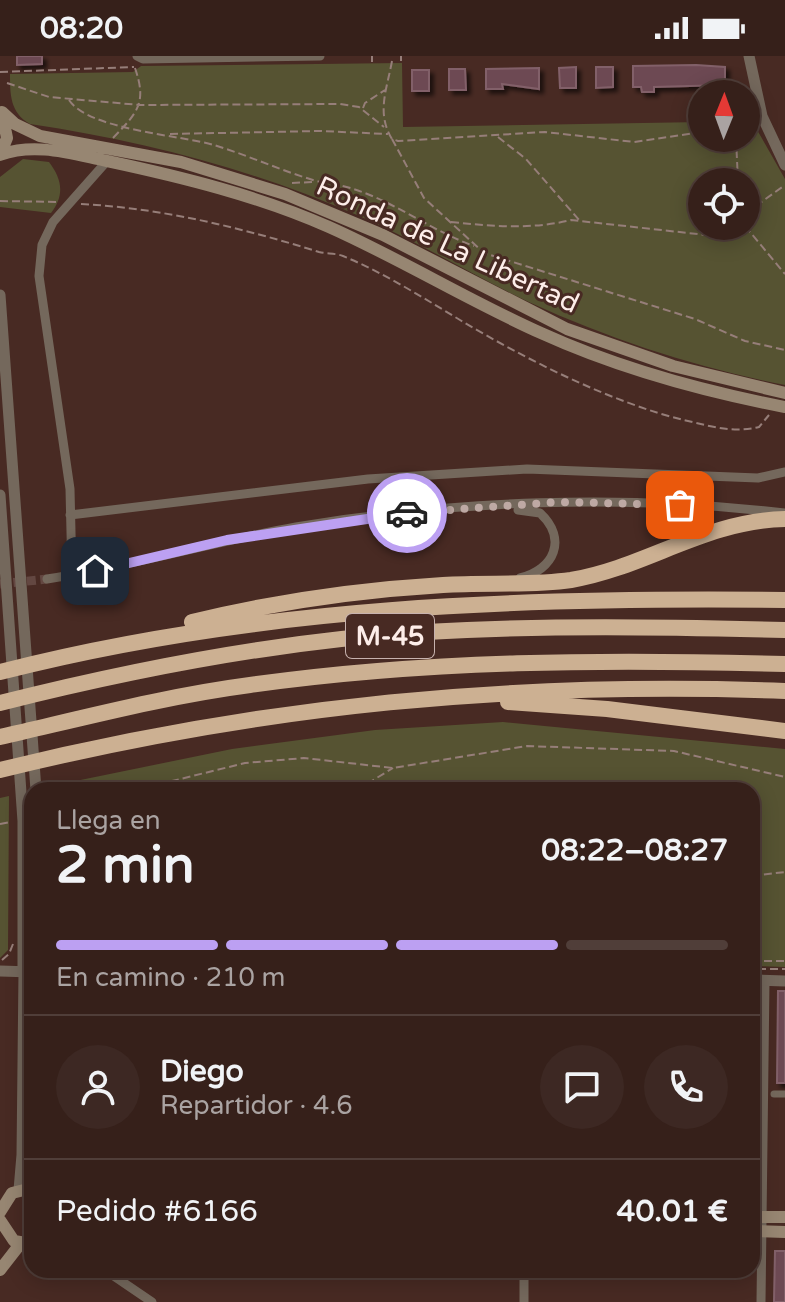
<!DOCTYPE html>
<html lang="es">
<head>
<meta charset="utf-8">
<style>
  :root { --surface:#36201a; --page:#3d2823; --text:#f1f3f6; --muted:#aaa3a2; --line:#503e39; --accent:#bca0f2 }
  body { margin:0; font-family:"Varela Round",sans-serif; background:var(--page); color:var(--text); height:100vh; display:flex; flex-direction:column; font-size:30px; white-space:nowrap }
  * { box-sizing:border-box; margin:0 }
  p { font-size:26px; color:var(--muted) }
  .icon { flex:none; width:44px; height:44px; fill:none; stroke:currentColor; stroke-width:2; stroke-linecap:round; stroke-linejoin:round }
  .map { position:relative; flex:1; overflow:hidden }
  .panel { position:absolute; left:24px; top:726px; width:736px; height:496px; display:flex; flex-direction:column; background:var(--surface); border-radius:24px; box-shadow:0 4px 20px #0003,0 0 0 2px var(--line) }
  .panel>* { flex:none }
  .needle { width:52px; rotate:1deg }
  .fabs { position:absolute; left:688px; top:24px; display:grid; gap:16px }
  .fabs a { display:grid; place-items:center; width:72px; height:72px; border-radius:50%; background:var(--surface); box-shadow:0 4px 20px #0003,0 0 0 2px var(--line); font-size:40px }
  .pin { position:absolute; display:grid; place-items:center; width:68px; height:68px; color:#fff; margin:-34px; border-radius:16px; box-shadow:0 4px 12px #0006 }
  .courier { position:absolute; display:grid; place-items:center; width:80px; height:80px; margin:-40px; border:6px solid #bca0f2; border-radius:50%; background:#fff; color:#222; box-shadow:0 2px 10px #0007 }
  .summary em { font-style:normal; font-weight:700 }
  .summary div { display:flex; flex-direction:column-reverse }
  .summary { display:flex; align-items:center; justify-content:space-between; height:136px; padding:0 32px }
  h1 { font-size:52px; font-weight:700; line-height:60px }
  .bar { display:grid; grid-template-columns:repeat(4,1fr); gap:12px 8px; align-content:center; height:96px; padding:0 32px }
  .bar i { height:10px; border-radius:6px; background:var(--line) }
  .bar .active { background:var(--accent) }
  .bar p { grid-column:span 4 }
  .line { display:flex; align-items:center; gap:20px; padding:0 32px; border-top:2px solid var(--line) }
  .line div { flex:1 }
  .round { display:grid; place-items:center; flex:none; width:84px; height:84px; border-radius:42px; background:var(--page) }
  .status { display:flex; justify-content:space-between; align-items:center; height:56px; padding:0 40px; background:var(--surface); direction:ltr }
  .status svg { height:22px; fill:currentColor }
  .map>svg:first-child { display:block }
  .green { fill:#565332; fill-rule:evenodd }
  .building { fill:#6d4953; stroke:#826069; stroke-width:2; filter:url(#shadow) }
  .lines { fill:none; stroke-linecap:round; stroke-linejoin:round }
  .minor-tunnel { stroke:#634741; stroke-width:9; stroke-dasharray:9 4.5; stroke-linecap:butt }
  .path { stroke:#967e79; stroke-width:2; stroke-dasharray:8 4; stroke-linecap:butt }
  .pedestrian { stroke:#74685c; stroke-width:7 }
  .minor { stroke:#74685c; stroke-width:9 }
  .tertiary { stroke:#74685c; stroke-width:11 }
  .secondary { stroke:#978672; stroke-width:12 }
  .motorway { stroke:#ccb092; stroke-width:16 }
  .done { stroke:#bea9a4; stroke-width:8; stroke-dasharray:0 14.4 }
  .route { stroke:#bca0f2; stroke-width:10 }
  .labels { text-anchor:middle; stroke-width:6; stroke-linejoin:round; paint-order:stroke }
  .shield { fill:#482a23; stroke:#c7b2ae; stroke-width:2 }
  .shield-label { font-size:26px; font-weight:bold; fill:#fdede9 }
  .street-label { font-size:28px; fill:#fdede9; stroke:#482a23 }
</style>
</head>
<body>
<div class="status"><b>08:20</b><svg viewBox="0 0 49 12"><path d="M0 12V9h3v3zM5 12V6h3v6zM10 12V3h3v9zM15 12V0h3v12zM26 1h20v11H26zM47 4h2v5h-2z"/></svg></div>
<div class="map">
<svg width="785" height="1246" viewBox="0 0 785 1246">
  <defs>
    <filter id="shadow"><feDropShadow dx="4" dy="4" stdDeviation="2" flood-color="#0009"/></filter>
  </defs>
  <rect width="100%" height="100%" fill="#482a23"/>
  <path class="green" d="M402 7 403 71 702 66V82H746V65H752L785 123V329C698 312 612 284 531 247 472 219 417 185 357 159 252 113 143 85 30 68 10 57 10 38 10 18L133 16 141 10ZM702 126H746V170H702Z
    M23 103 49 106C62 123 65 139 51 157L0 151V121Z
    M503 666 785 693V911L752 910V734H56V729L232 693 375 674Z
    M9 740 8 894 0 902V742Z"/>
  <path class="building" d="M17 0H42V8L17 9Z
    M696 9 725 11V29L654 31V36H642L641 31H633V10Z
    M576 11V32H560L559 12Z
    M596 11H613V31L596 32Z
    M539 12V33L502 28 503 33H486V13Z
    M449 13H465L466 34H449Z
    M412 14H429V35H412Z
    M778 935H785V1027H777Z
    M775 1195H785V1246H774Z"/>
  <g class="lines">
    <path class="minor-tunnel" d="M0 528 47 523"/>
    <path class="path" d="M372 0V6
      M401 0V5
      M392 5C387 33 376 57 392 83L398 85 545 76 634 86 702 76
      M0 16 134 11
      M7 27 49 41 140 49 340 48 359 51 384 71
      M69 44C89 74 180 79 214 89 250 100 284 116 320 126
      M363 52 365 47 385 34
      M746 71 756 70
      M170 78 320 75 388 78
      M498 81 526 103 580 165
      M113 82C138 56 147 47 135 12
      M736 82 738 126
      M392 83 424 142 484 197 695 263 745 285 785 294
      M319 126C378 131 421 171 474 190
      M292 127 313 126
      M0 145 59 146
      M81 148C162 152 242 172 319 196 327 198 335 197 343 200 384 217 422 241 460 264 525 303 614 348 688 365 713 371 734 377 759 371L769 359
      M746 157 785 129
      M451 166C491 170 531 174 571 164L715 180 729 177 735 170
      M745 170 785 218
      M136 734 245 707 304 702 393 712 527 690 674 695 785 721
      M357 734 393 712
      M0 768 11 766
      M752 820 785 816
      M2 904 9 898 13 888
      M752 905H785
      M758 913H785"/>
    <path class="pedestrian" d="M774 1038H785"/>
    <path class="minor" d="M137 0 143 3 320 0
      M518 454 540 457C568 483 554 514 520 522
      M70 459 368 423 527 413 758 422 785 416
      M72 519 70 433 39 220 42 189 53 166 107 105
      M47 523C131 510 212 486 296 471 456 444 624 438 785 457
      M18 1134 21 1099 23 916
      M105 1214 152 1246
      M524 1214V1246
      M761 1246 765 924"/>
    <path class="tertiary" d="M749 0 762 60 785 109
      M0 239 36 734
      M0 439 23 765V916
      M0 915 32 916
      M752 924 785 925"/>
    <path class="secondary" d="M2 56 15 68 40 80 181 106 285 138 383 179 567 273 673 310 785 337
      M0 99C35 86 72 98 107 105 182 121 259 140 329 171 401 203 469 245 541 277 618 312 702 335 785 351
      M0 99 7 82 2 57
      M0 1156 12 1137 32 1132
      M752 1161H785
      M0 1164 14 1185 32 1188
      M752 1175 785 1176
      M0 1214 21 1187"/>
    <path class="motorway" d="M192 566C274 546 359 534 443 529 485 526 529 530 571 524 647 511 704 465 785 463
      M0 616C258 550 520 541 785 544
      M508 646 607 653 785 675
      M0 647C139 612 282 584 426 576 546 569 665 571 785 574
      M0 681C83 662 166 640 250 629 427 604 607 603 785 608
      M0 714C264 649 514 625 785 635"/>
  </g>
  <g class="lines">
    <path class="done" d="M407 457 559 446 680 449"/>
    <path class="route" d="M95 515 227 484 407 457"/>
  </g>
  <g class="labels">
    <rect class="shield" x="346" y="558" width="88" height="44" rx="6"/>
    <g class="shield-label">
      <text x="390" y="589">M-45</text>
    </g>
    <g class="street-label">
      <text transform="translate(448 188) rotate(25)" y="10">Ronda de La Libertad</text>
    </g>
  </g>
</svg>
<div class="fabs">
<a><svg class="needle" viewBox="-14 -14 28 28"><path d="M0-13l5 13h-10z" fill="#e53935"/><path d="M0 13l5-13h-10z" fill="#aaa3a2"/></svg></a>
<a><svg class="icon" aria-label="locate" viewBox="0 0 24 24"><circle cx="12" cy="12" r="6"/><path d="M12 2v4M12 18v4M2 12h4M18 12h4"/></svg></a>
</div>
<div class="pin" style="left:680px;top:449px;background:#ea580c"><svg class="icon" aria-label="bag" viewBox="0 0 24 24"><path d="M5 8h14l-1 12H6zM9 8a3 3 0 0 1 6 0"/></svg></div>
<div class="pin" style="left:95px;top:515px;background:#1f2937"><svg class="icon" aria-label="home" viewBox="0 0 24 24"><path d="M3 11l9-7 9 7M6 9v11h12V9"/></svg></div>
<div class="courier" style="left:407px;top:457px"><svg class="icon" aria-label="car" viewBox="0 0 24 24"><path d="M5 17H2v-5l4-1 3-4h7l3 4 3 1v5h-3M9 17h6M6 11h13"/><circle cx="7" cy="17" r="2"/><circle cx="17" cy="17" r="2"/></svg></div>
<section class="panel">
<div class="summary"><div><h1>2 min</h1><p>Llega en</p></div><em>08:22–08:27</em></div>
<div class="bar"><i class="active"></i><i class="active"></i><i class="active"></i><i></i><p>En camino · 210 m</p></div>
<div class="line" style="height:144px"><a class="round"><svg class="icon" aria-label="person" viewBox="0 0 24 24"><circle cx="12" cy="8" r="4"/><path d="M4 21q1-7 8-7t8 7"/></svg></a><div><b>Diego</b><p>Repartidor · 4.6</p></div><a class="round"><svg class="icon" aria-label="chat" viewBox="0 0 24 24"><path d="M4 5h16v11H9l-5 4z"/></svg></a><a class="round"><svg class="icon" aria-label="phone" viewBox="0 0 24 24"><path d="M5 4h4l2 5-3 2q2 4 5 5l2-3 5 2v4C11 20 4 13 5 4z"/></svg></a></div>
<div class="line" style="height:104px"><div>Pedido #6166</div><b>40.01 €</b></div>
</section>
</div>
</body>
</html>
